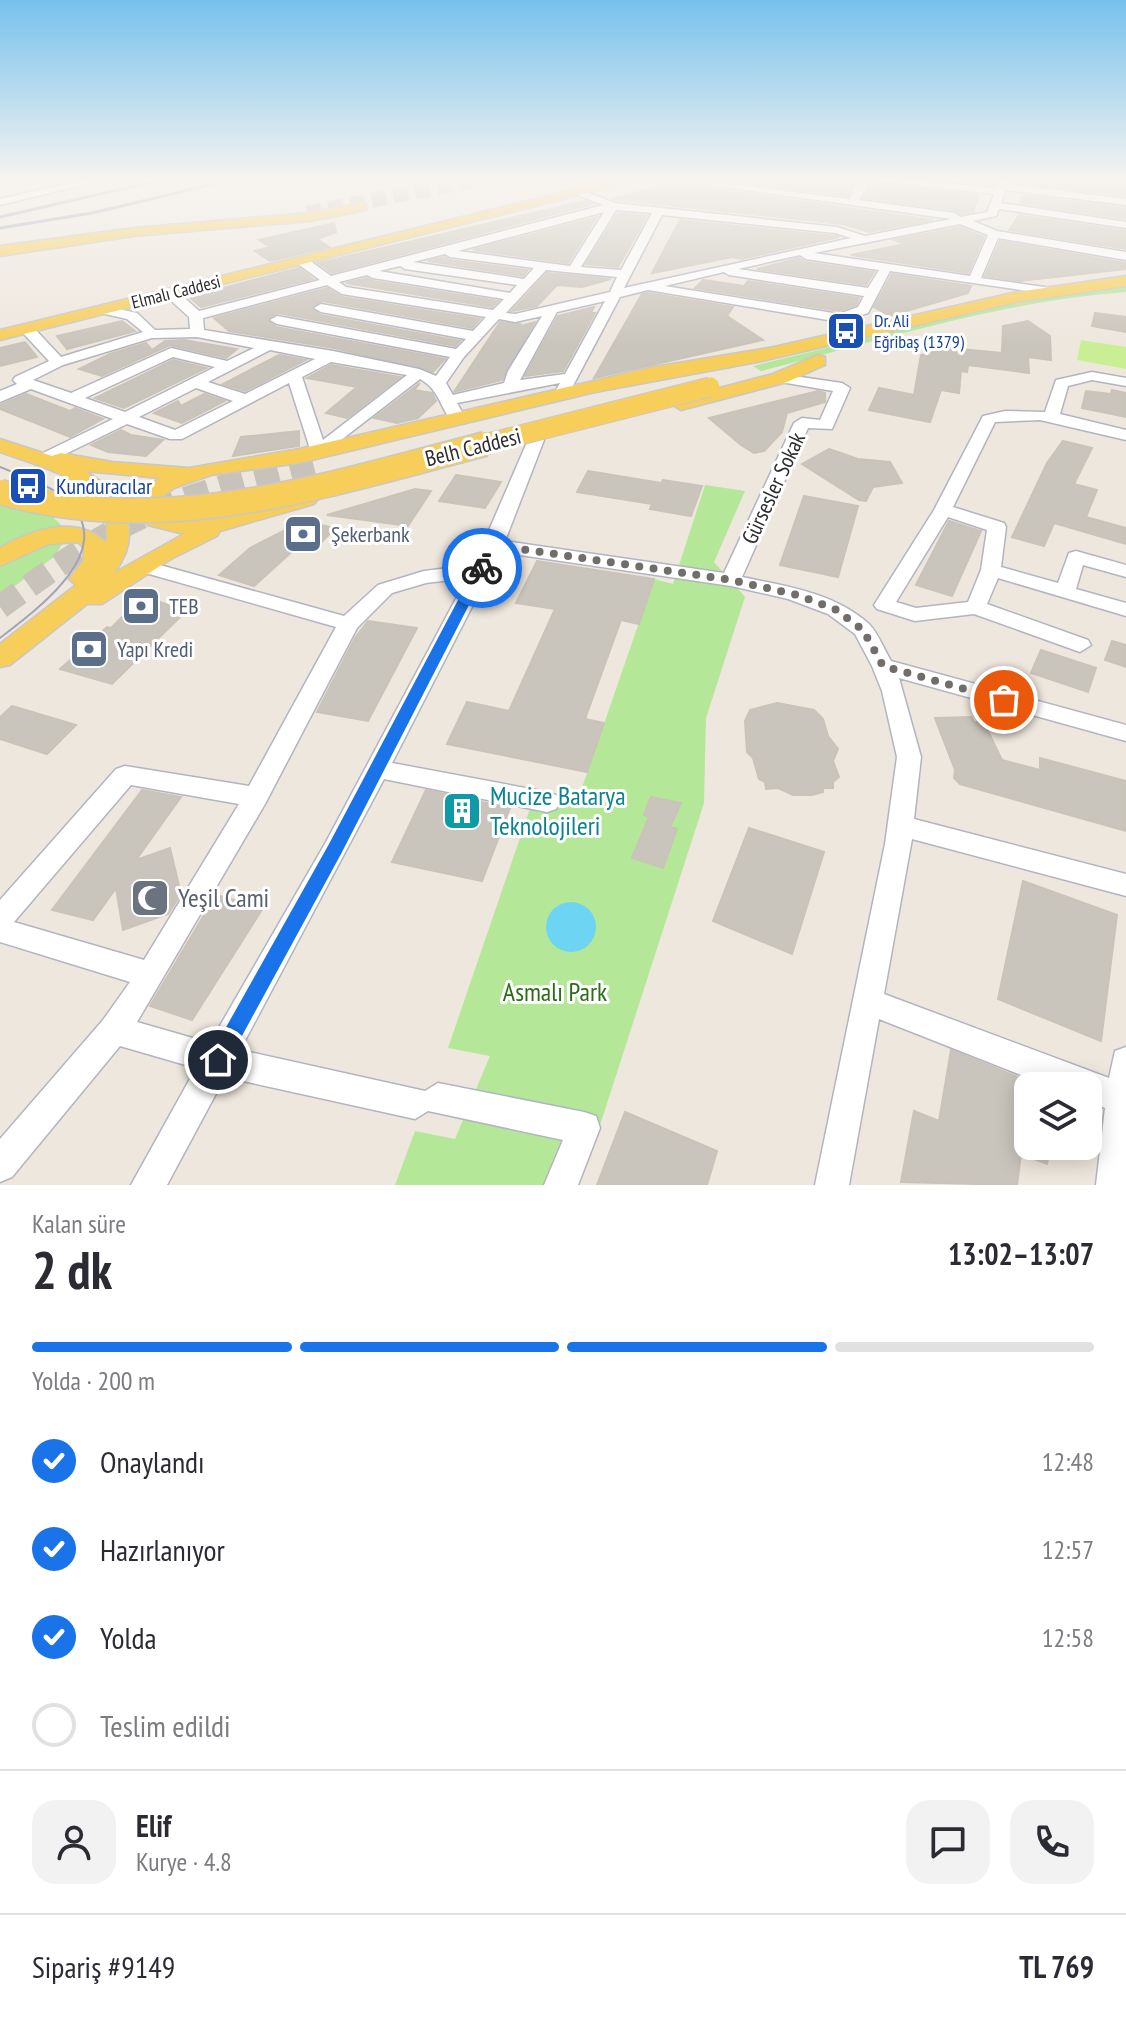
<!DOCTYPE html>
<html lang="tr">
<head>
<meta charset="utf-8">
<style>
  :root { --surface:#fff; --page:#f2f2f3; --text:#2b2b33; --muted:#7c7c81; --line:#e1e1e2; --accent:#1a73e8 }
  body { margin:0; font-family:"PT Sans Narrow",sans-serif; background:var(--page); color:var(--text); height:100vh; display:flex; flex-direction:column; font-size:30px; white-space:nowrap }
  * { box-sizing:border-box; margin:0 }
  p { font-size:26px; color:var(--muted) }
  .icon { flex:none; width:44px; height:44px; fill:none; stroke:currentColor; stroke-width:2; stroke-linecap:round; stroke-linejoin:round }
  .map { position:relative; height:1185px; overflow:hidden }
  .drawer { display:flex; flex-direction:column; background:var(--surface); flex:1 }
  .drawer>* { flex:none }
  .tools { position:absolute; left:1014px; top:1072px; display:grid; gap:16px }
  .tools a { display:grid; place-items:center; width:88px; height:88px; border-radius:16px; background:var(--surface); box-shadow:0 4px 20px #0003; font-size:40px }
  .pin { position:absolute; display:grid; place-items:center; width:68px; height:68px; color:#fff; margin:-34px; border:4px solid #fff; border-radius:50%; box-shadow:0 2px 8px #0007 }
  .courier { position:absolute; display:grid; place-items:center; width:80px; height:80px; margin:-40px; border:6px solid #1a73e8; border-radius:50%; background:#fff; color:#222; box-shadow:0 2px 10px #0007 }
  .summary em { font-style:normal; font-weight:600 }
  .summary div { display:flex; flex-direction:column-reverse }
  .summary { display:flex; align-items:center; justify-content:space-between; height:136px; padding:0 32px }
  h1 { font-size:52px; font-weight:600; line-height:60px }
  .bar { display:grid; grid-template-columns:repeat(4,1fr); gap:12px 8px; align-content:center; height:96px; padding:0 32px }
  .bar i { height:10px; border-radius:6px; background:var(--line) }
  .bar .on { background:var(--accent) }
  .bar p { grid-column:span 4 }
  .line { display:flex; align-items:center; gap:20px; padding:0 32px; border-top:2px solid var(--line) }
  .line div { flex:1 }
  .round { display:grid; place-items:center; flex:none; width:84px; height:84px; border-radius:24px; background:var(--page) }
  ol { padding:0 32px; list-style:none }
  li { display:flex; align-items:center; gap:24px; height:88px }
  li p { margin-inline-start:auto }
  li .icon { padding:8px; border-radius:50%; background:var(--accent); color:#fff; stroke-width:4 }
  li:last-child { color:var(--muted) }
  li i { width:44px; height:44px; border:4px solid var(--line); border-radius:50% }
  .map>svg:first-child { display:block }
  .green { fill:#b5e798 }
  .pitch { fill:#caee94 }
  .water { fill:#6dd4f4 }
  .building { fill:#c9c5bc; stroke:#cac3b7; stroke-width:2 }
  .lines { fill:none; stroke-linecap:round; stroke-linejoin:round }
  .major-tunnel-far1 { stroke:#c7c2ba; stroke-width:15; stroke-dasharray:15 7; stroke-linecap:butt }
  .major-tunnel { stroke:#c7c2ba; stroke-width:24; stroke-dasharray:24 12; stroke-linecap:butt }
  .minor-casing { stroke:#b2b5c0; stroke-width:3 }
  .major-casing { stroke:#c8c8c8; stroke-width:3 }
  .minor { fill:#fff; fill-rule:evenodd }
  .major { fill:#f7ce5a; fill-rule:evenodd }
  .tram { stroke:#a0a4b7; stroke-width:2 }
  .rail { stroke:#a0a4b7; stroke-width:3 }
  .major-bridge-far1-casing { stroke:#c8c8c8; stroke-width:21; stroke-linecap:butt }
  .major-bridge-casing { stroke:#c8c8c8; stroke-width:27; stroke-linecap:butt }
  .major-bridge-far1 { stroke:#f7ce5a; stroke-width:19 }
  .major-bridge { stroke:#f7ce5a; stroke-width:24 }
  .route { fill:#1a73e8 }
  .done { stroke:#706d6a; stroke-width:8; stroke-dasharray:0 14.4 }
  .labels { text-anchor:middle; stroke-width:6; stroke-linejoin:round; paint-order:stroke }
  .far-street-label { font-size:18px; fill:#2c2c2c; stroke:#fff }
  .far-transit-label { font-size:18px; fill:#164399; stroke:#fff; text-anchor:start }
  .street-label { font-size:22px; fill:#2c2c2c; stroke:#fff }
  .transit-label { font-size:22px; fill:#164399; stroke:#fff; text-anchor:start }
  .service-label { font-size:22px; fill:#4e5e75; stroke:#fff; text-anchor:start }
  .near-culture-label { font-size:26px; fill:#0d838f; stroke:#fff; text-anchor:start }
  .near-worship-label { font-size:26px; fill:#5b616d; stroke:#fff; text-anchor:start }
  .near-park-label { font-size:26px; fill:#2c6e17; stroke:#fff }
</style>
</head>
<body>
<div class="map">
<svg width="1126" height="1185" viewBox="0 0 1126 1185">
  <rect width="100%" height="100%" fill="#eee7de"/>
  <path class="green" d="M1126 286V292C1002 301 881 340 761 371L753 366 995 307Z
    M705 485 745 491 714 562 745 597 706 718 704 803 601 1122 574 1185H395L415 1131 455 1139 490 1056 448 1048 534 797 576 805 654 579 673 584Z
    M0 501 48 512 63 527 0 549Z
    M34 542H63L55 556 0 597V563Z"/>
  <path class="pitch" d="M1081 340 1126 347V369L1077 360Z"/>
  <path class="water" d="M546 927a25 25 0 1 1 50 0a25 25 0 1 1-50 0Z"/>
  <path class="building" d="M681 180H712L707 184 710 188 933 220 869 232 842 224 612 199Z
    M724 180H856L847 196Z
    M1026 180 1126 182V196L1025 183Z
    M872 182 874 183 979 195 973 212 961 214 955 210 864 198Z
    M1022 195 1126 208V219L1020 203Z
    M584 201 593 204 332 273 318 263Z
    M618 213 647 216 618 267 586 264Z
    M1019 215 1126 231V249L1009 230Z
    M597 217 568 263 473 250Z
    M680 220 834 236 839 237 742 259 732 257 652 273Z
    M334 223 336 232 317 239 329 247 270 261 255 251 270 247 259 240Z
    M960 227 984 237 968 273 851 255 905 244 894 240Z
    M1000 241 1126 263V269L1020 281 985 276Z
    M445 257 450 260 528 270 523 276 428 261Z
    M799 258 806 262 874 272 866 285 757 269Z
    M299 268 313 279 201 307 189 297Z
    M547 273 611 279 582 287 557 285 537 306 512 311Z
    M892 274 971 286 968 293 890 316 874 307Z
    M367 278 373 281 498 301 492 307 346 283Z
    M703 280 744 286 748 281 859 298 856 305 839 311 695 288Z
    M327 288 342 297 480 319 472 328 322 301 311 307 320 315 460 341 455 346 278 313 267 319 276 327 445 359 433 372 334 348 229 331 214 318Z
    M648 293 733 307 727 316 763 340 594 378 642 294Z
    M594 307 591 313H595L563 371 525 376 558 316Z
    M1095 313 1126 317V332L1092 326Z
    M122 321 135 331 67 349 57 336Z
    M1028 321 1050 336 1051 360 1028 357 1029 373 968 365 967 372 961 371 959 393 941 390 930 422 869 410 879 388 914 395 921 355 949 348 1002 353 1003 326Z
    M500 322 520 324 517 327 535 322 502 380 454 392Z
    M184 340 237 349 226 358 170 345 102 376 79 369 110 354 146 343 152 350 165 341Z
    M25 342 37 357 0 366V348Z
    M279 355 306 360 245 391 223 384Z
    M173 360 206 368 124 408 95 398Z
    M331 365 400 377 347 418 326 413 357 387 307 378Z
    M420 383 414 390 432 393 436 401 418 418 397 423 374 418Z
    M1112 390 1126 393V417L1082 408 1086 391 1111 394Z
    M818 391 825 393V402L787 413 782 432 764 451 754 453 741 445 709 418Z
    M26 394 70 411 75 408 103 419 70 437 0 409V405Z
    M204 394 225 401 182 423 154 413 178 401 181 406Z
    M121 430 131 435 163 440 146 456 108 452 91 445Z
    M299 431V446L233 456 241 437Z
    M1063 441 1092 448 1074 484 1097 490 1086 517 1126 528V544L1054 523 1044 546 1012 537 1047 463Z
    M829 449 858 459 890 462 902 483 873 487 866 501 859 500 802 464Z
    M588 471 661 483 663 480 702 486 691 516 650 509 652 504 577 492Z
    M456 475 501 482 485 508 439 501Z
    M415 489 431 491 408 526 327 515Z
    M804 496 858 506 838 577 780 565Z
    M303 521 335 528 313 551 296 548 254 586 219 575 250 548Z
    M949 521 981 531 952 596 916 585Z
    M537 561 654 579 639 624 621 620 585 719 604 723 587 772 447 744 467 702 509 711 555 609 516 603Z
    M144 600 158 601 185 612 112 684 60 669 107 627 111 628 135 604Z
    M368 621 417 628 368 721 317 712 355 638Z
    M1112 641 1126 645V667L1105 660Z
    M1041 650 1096 668 1088 692 1031 673Z
    M777 703 814 710 823 719 828 736 838 749 833 761 839 777 833 782V788H823V792L812 795H793L778 788 766 789 765 782 759 779 753 758 747 752 745 721 750 710Z
    M12 706 76 725 47 754 0 739V717Z
    M971 717 974 722 984 723 1002 760 1040 770V758L1126 781V831L960 784 954 778 955 770 935 718Z
    M142 790 181 797 136 860 170 848 181 894 168 914 123 930 116 888 93 920 52 910Z
    M426 790 510 808 482 881 392 862Z
    M651 797 681 803 670 827 677 829 663 868 632 858 649 817 644 815Z
    M749 828 824 852 792 954 713 921Z
    M1023 881 1117 915 1101 1041 998 999Z
    M216 895 263 908 192 1020 150 1006Z
    M951 1050 1028 1081V1146H1050L1047 1164 1021 1154 1017 1185 901 1182 914 1111 939 1121Z
    M625 1112 717 1151 707 1185H597Z"/>
  <g class="lines">
    <path class="major-tunnel-far1" d="M307 213 476 180"/>
    <path class="major-tunnel" d="M0 607C51 570 103 532 162 508 213 487 268 475 321 461"/>
    <g class="minor-casing">
      <path id="minor" d="M85 180H104L0 205V199Z
        M860 180H870L859 200 955 213 960 217 987 212 994 194 874 180H911L996 188 999 180H1009L1008 184 1126 199V205L1006 190 1001 203 1126 222V228L999 209 996 216 973 221 997 231 1126 252V260L998 238 981 278 1051 288 1056 289V295L890 271 868 313 840 322 648 290 620 297 567 397 562 399 554 394 560 383 457 403 466 419 458 424C441 418 443 391 420 379L319 457 311 452 289 383 182 439H170L127 424 49 462 41 457 43 453 113 419 31 389 0 402V391L17 384 13 380 15 377 49 361 22 332V326H32L61 357 143 332 127 319 101 313 99 310 106 306 137 313 155 330 190 329 189 317 166 296V290H176L199 311 320 280 298 264V258H306L331 276 603 205 578 195 577 193 582 190 615 203 837 227 865 236 951 219 710 185 715 182 849 199ZM616 210 652 213 621 270 581 267ZM604 212 570 266 458 251ZM662 215 835 233 851 238 624 288ZM960 224 988 235 970 276 814 253ZM445 254 450 257 534 268 524 279 413 262ZM800 255 806 259 879 270 868 288 738 269ZM400 266 405 269 517 285 510 293 379 271ZM546 270 617 277 610 292 515 314 506 313ZM724 272 729 275 864 296 858 307 839 314 665 286ZM367 275 373 278 504 299 493 310 346 287 339 282ZM327 285 342 294 486 317 473 331 321 304 314 308 321 312 466 339 456 349 277 316 270 320 277 324 450 357 436 376 419 369 333 351 204 330 203 318ZM605 301 565 374 520 380 557 312ZM542 316 508 371 504 383 453 395 446 383 464 357 499 319 515 322ZM197 337 254 348 227 361 171 348 71 393 33 380 63 365 152 338ZM270 350 315 359 245 394 208 382ZM173 357 215 367 125 412 85 398ZM331 362 407 375 323 440 302 377ZM196 388 233 401 175 430 139 417Z
        M1092 372 1126 378V386L1092 380 1068 386 1060 414 1126 430V440L1040 420 995 422 953 507 1004 523 1006 527 1001 567 1058 583 1069 553 1076 551 1126 565V577L1083 565 1076 589 1126 603V616L998 578 987 604 1088 640 1091 645 1080 652 974 614 915 621 877 609 874 605 934 510 983 416 1005 411 1045 412 1056 380ZM948 517 987 530 981 570 968 602 916 608 896 602Z
        M780 374 842 383 850 388 832 429 808 428 742 577C786 586 835 593 869 624 878 633 884 649 891 661L1126 725V741L899 678 921 757 914 819 1126 874V896L912 839 884 994 1109 1078 1115 1051 1126 1047V1185H1096L1105 1108 1088 1101V1086H1049L879 1019 849 1185H815L885 844 897 757 882 691 872 666 855 634 828 614 788 599 731 586 500 552 392 763 547 792 556 795 560 802 556 809 547 812 384 779 240 1050 425 1091 438 1083 584 1112 596 1116 600 1128 578 1185H544L563 1140 428 1111 415 1119 225 1077 167 1185H131L196 1068 120 1046 12 1177 0 1182V1139L103 1020 130 982 0 942V900L116 769 125 766 249 786 336 627 135 570 132 566 135 562H149L344 616 378 585 424 571 474 565 528 440 536 435 544 440 505 541 724 573 794 423 802 418 820 420 833 391 775 381V375ZM467 578 326 842 210 1043 137 1022 265 804 357 628 392 593 426 583ZM131 785 239 804 144 960 14 922Z"/>
    </g>
    <g class="major-casing">
      <path id="major" d="M614 180H638L0 340V330Z
        M361 203 366 204V210L310 221 134 236 0 256V246L134 228 310 213Z
        M1126 276V286L1017 302 757 362 595 392 299 463 211 475 174 488 162 497 158 507 165 515C211 530 262 503 306 492L318 499 314 504 220 531 217 536 169 560 102 604H87L10 665 0 667V644L76 585 69 579 83 561 84 548 78 542 49 544 0 566V548C30 530 77 514 105 542L107 539C106 532 108 521 105 515 90 477 33 464 0 452V439L52 456 61 453 112 462 189 468 299 449 654 367 774 347 1017 292ZM85 471 160 478 144 489 134 508 148 525 184 534 114 573C145 533 125 494 85 471Z
        M818 355 825 357V365L787 382 681 410 671 404 674 400 773 374Z"/>
    </g>
    <use href="#minor" class="minor"/>
    <use href="#major" class="major"/>
    <path class="tram" d="M0 467C23 477 53 485 71 504 116 553 35 611 0 638"/>
    <path class="rail" d="M0 217 161 180
      M0 228 92 213 231 180"/>
    <g class="major-bridge-far1-casing">
      <path id="major-bridge-far1" d="M477 446 710 387"/>
    </g>
    <g class="major-bridge-casing">
      <path id="major-bridge" d="M0 492C165 540 325 485 485 444"/>
    </g>
    <use href="#major-bridge-far1" class="major-bridge-far1"/>
    <use href="#major-bridge" class="major-bridge"/>
  </g>
  <linearGradient id="sky" x2="0" y2="1"><stop stop-color="#77c1ed"/><stop offset="0.52" stop-color="#f7f4f0"/><stop offset="1" stop-color="#f7f4f0" stop-opacity="0"/></linearGradient>
  <rect width="1126" height="346" fill="url(#sky)"/>
  <path class="route" d="M482 564 488 568 341 854 225 1067 218 1070 211 1067 208 1060 211 1054 329 844 475 568Z"/>
  <g class="lines">
    <path class="done" d="M482 568 494 545 731 580 794 594 835 609 863 630 883 666 1004 700"/>
  </g>
  <defs>
    <g id="bus-square" transform="scale(2)"><rect x="-9" y="-9" width="18" height="18" rx="4" fill="#1a4fb4" stroke="#fff"/><path d="M-5-6H5V4H4V6H2V4H-2V6H-4V4H-5ZM-3.5-4V0h7V-4ZM-3.5 1.2v1.5H-2V1.2ZM2 1.2v1.5H3.5V1.2Z" fill="#fff"/></g>
    <g id="bank-square" transform="scale(2)"><rect x="-9" y="-9" width="18" height="18" rx="4" fill="#5c6f8a" stroke="#fff"/><path d="M-6-4H6V4H-6ZM0-2.3a2.3 2.3 0 1 0 0 4.6a2.3 2.3 0 1 0 0-4.6Z" fill="#fff"/></g>
    <g id="building-square" transform="scale(2)"><rect x="-9" y="-9" width="18" height="18" rx="4" fill="#0f9aa8" stroke="#fff"/><path d="M-4-6H4V6H1V3H-1V6H-4ZM-2.5-4.3h1.7v1.8h-1.7ZM.8-4.3h1.7v1.8H.8ZM-2.5-1h1.7V.8h-1.7ZM.8-1h1.7V.8H.8Z" fill="#fff"/></g>
    <g id="mosque-square" transform="scale(2)"><rect x="-9" y="-9" width="18" height="18" rx="4" fill="#6b7280" stroke="#fff"/><path d="M3.5-4.9A6 6 0 1 0 3.5 4.9A5 5 0 1 1 3.5-4.9Z" fill="#fff"/></g>
  </defs>
  <g fill-rule="evenodd">
    <use href="#bus-square" x="846" y="331"/>
    <use href="#bus-square" x="28" y="486"/>
    <use href="#bank-square" x="303" y="534"/>
    <use href="#bank-square" x="141" y="606"/>
    <use href="#bank-square" x="89" y="649"/>
    <use href="#building-square" x="462" y="811"/>
    <use href="#mosque-square" x="150" y="898"/>
  </g>
  <g class="labels">
    <g class="far-street-label">
      <text transform="translate(176 292) rotate(-14)" y="6">Elmalı Caddesi</text>
    </g>
    <g class="far-transit-label">
      <text x="874" y="327">Dr. Ali<tspan x="874" dy="21">Eğribaş (1379)</tspan></text>
    </g>
    <g class="street-label">
      <text transform="translate(473 447) rotate(-14)" y="8">Belh Caddesi</text>
      <text transform="translate(773 488) rotate(-65)" y="8">Gürsesler Sokak</text>
    </g>
    <g class="transit-label">
      <text x="56" y="494">Kunduracılar</text>
    </g>
    <g class="service-label">
      <text x="331" y="542">Şekerbank</text>
      <text x="169" y="614">TEB</text>
      <text x="117" y="657">Yapı Kredi</text>
    </g>
    <g class="near-culture-label">
      <text x="490" y="805">Mucize Batarya<tspan x="490" dy="30">Teknolojileri</tspan></text>
    </g>
    <g class="near-worship-label">
      <text x="178" y="907">Yeşil Cami</text>
    </g>
    <g class="near-park-label">
      <text x="555" y="1001">Asmalı Park</text>
    </g>
  </g>
</svg>
<div class="tools">
<a><svg class="icon" aria-label="layers" viewBox="0 0 24 24"><path d="M12 4l9 5-9 5-9-5zM3 14l9 5 9-5"/></svg></a>
</div>
<div class="pin" style="left:1004px;top:700px;background:#ea580c"><svg class="icon" aria-label="bag" viewBox="0 0 24 24"><path d="M5 8h14l-1 12H6zM9 8a3 3 0 0 1 6 0"/></svg></div>
<div class="pin" style="left:218px;top:1060px;background:#1f2937"><svg class="icon" aria-label="home" viewBox="0 0 24 24"><path d="M3 11l9-7 9 7M6 9v11h12V9"/></svg></div>
<div class="courier" style="left:482px;top:568px"><svg class="icon" aria-label="bike" viewBox="0 0 24 24"><circle cx="6" cy="16" r="4"/><circle cx="18" cy="16" r="4"/><path d="M6 16l4-8h5l3 8M10 8l3 8H6M13 5h3"/></svg></div>
</div>
<section class="drawer">
<div class="summary"><div><h1>2 dk</h1><p>Kalan süre</p></div><em>13:02–13:07</em></div>
<div class="bar"><i class="on"></i><i class="on"></i><i class="on"></i><i></i><p>Yolda · 200 m</p></div>
<ol>
<li><svg class="icon" aria-label="check" viewBox="0 0 24 24"><path d="M5 12l5 5 9-10"/></svg>Onaylandı<p>12:48</p></li>
<li><svg class="icon" aria-label="check" viewBox="0 0 24 24"><path d="M5 12l5 5 9-10"/></svg>Hazırlanıyor<p>12:57</p></li>
<li><svg class="icon" aria-label="check" viewBox="0 0 24 24"><path d="M5 12l5 5 9-10"/></svg>Yolda<p>12:58</p></li>
<li><i></i>Teslim edildi</li>
</ol>
<div class="line" style="height:144px"><a class="round"><svg class="icon" aria-label="person" viewBox="0 0 24 24"><circle cx="12" cy="8" r="4"/><path d="M4 21q1-7 8-7t8 7"/></svg></a><div><b>Elif</b><p>Kurye · 4.8</p></div><a class="round"><svg class="icon" aria-label="chat" viewBox="0 0 24 24"><path d="M4 5h16v11H9l-5 4z"/></svg></a><a class="round"><svg class="icon" aria-label="phone" viewBox="0 0 24 24"><path d="M5 4h4l2 5-3 2q2 4 5 5l2-3 5 2v4C11 20 4 13 5 4z"/></svg></a></div>
<div class="line" style="height:104px"><div>Sipariş #9149</div><b>TL 769</b></div>
</section>
</body>
</html>
